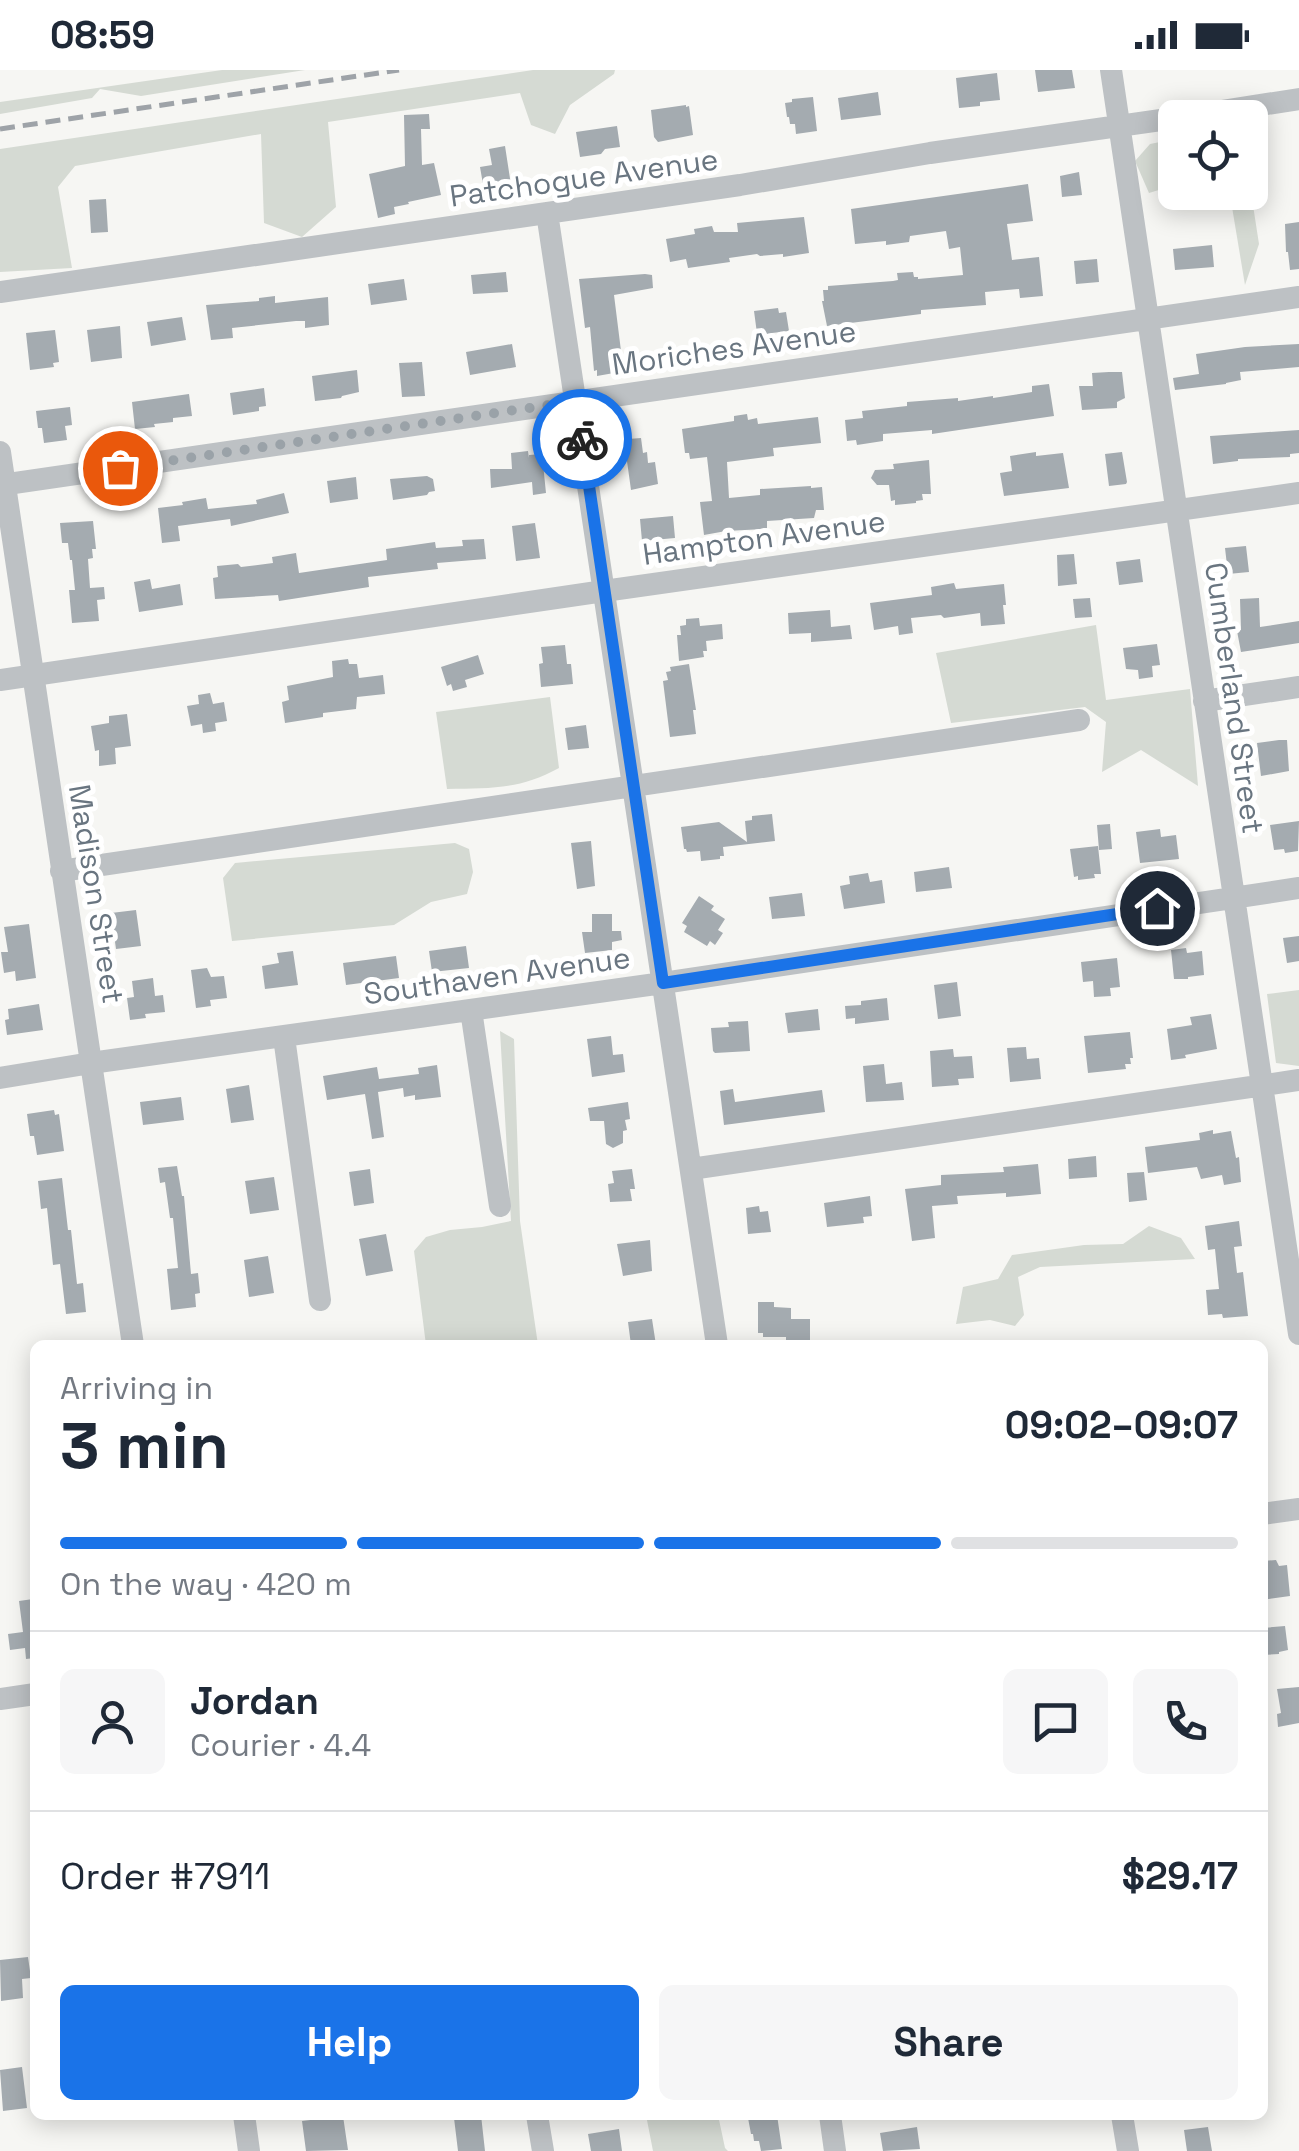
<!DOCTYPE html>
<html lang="en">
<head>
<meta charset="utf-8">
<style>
  :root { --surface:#fff; --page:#f6f6f7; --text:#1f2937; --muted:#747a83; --line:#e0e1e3; --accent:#1a73e8 }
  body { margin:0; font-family:"Space Grotesk",sans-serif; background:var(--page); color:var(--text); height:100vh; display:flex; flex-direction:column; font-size:38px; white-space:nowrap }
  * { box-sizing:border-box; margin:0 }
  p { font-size:32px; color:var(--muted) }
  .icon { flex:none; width:55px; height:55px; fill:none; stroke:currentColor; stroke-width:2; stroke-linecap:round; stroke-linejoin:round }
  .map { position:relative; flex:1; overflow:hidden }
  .drawer { position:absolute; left:30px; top:1270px; width:1238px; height:780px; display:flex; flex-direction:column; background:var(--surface); border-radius:15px; box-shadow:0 5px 25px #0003 }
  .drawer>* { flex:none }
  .fabs { position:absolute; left:1158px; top:30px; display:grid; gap:20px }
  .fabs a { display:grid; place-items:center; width:110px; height:110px; border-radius:15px; background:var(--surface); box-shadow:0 5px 25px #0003; font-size:50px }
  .pin { position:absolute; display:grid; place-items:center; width:85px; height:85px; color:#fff; margin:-42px; border:5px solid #fff; border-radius:50%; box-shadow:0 2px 10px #0007 }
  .courier { position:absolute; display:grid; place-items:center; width:100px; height:100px; margin:-50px; border:8px solid #1a73e8; border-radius:50%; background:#fff; color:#222; box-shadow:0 2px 12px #0007 }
  .summary em { font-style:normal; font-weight:700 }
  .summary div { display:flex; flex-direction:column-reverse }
  .summary { display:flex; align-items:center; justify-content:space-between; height:170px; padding:0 30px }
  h1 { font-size:65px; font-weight:700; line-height:75px }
  .bar { display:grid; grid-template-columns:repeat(4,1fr); gap:15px 10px; align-content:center; height:120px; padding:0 30px }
  .bar i { height:12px; border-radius:8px; background:var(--line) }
  .bar .current { background:var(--accent) }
  .bar p { grid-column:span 4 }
  .line { display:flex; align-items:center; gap:25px; padding:0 30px; border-top:2px solid var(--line) }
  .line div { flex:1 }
  .round { display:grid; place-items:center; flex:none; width:105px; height:105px; border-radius:15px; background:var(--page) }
  .primary-button { display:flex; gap:20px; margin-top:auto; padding:20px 30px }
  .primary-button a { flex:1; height:115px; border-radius:15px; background:var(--accent); color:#fff; font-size:40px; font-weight:700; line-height:115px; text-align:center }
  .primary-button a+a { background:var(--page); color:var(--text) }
  .status { display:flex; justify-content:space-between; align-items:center; height:70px; padding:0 50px; background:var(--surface); direction:ltr }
  .status svg { height:28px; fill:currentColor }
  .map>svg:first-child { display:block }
  .green { fill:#d5dad3 }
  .building { fill:#a4abb0 }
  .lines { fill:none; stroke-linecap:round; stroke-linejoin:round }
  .minor { stroke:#bdc1c4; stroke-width:22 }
  .rail { stroke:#9ea3a8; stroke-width:5; stroke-dasharray:15 8; stroke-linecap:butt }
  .done { stroke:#9aa2a8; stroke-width:10; stroke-dasharray:0 18 }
  .route { stroke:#1a73e8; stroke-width:12 }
  .labels { text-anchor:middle; stroke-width:10; stroke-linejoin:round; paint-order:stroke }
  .street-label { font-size:30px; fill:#697580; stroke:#fff }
</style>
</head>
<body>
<div class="status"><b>08:59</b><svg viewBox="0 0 49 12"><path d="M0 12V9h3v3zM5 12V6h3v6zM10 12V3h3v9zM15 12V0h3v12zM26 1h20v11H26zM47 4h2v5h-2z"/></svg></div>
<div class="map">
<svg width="1299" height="2081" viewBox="0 0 1299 2081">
  <rect width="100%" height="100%" fill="#f6f6f3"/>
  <path class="green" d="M222 0H305L141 26 100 19 92 28 0 44V32Z
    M533 0H615L614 4 570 35 555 64 531 55 520 23 328 52 336 137 302 167 264 153 261 64 75 96 58 117 72 198 0 202V79Z
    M1175 69V115L1149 123 1135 91 1150 74Z
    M1250 116 1259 174 1245 215 1230 125 1227 123 1250 122Z
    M1096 555 1106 630 1190 619 1198 716 1141 680 1102 702 1106 652 1085 637 951 653 936 583Z
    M550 627 559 698C519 720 491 718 447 719L436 642Z
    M455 773 469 779 473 802 467 824 431 832 394 855 232 871 223 808 235 793Z
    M1299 920V996L1276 993 1267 924Z
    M500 961 514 969 520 1151 538 1275H426L414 1181 426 1167 450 1160 482 1157 511 1151Z
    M1149 1156 1181 1168 1195 1189 1040 1197 1018 1207 1024 1245 1015 1256 990 1250 956 1254 963 1217 998 1209 1012 1185 1084 1175 1123 1174Z
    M646 2045H718L725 2078 728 2081H653Z"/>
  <path class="building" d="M1035 0H1072L1075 18 1038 22Z
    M997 3 1000 30 980 32V36L959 38 956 8Z
    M878 22 881 45 841 50 838 28Z
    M813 27 817 61 796 64 795 54H790L789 47H787L785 33 792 32V29Z
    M686 35V37L689 36 693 65 658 72 654 67 651 40Z
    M429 44 430 59H421L422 95 434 93 441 125 408 132 409 134 394 137 395 144 378 148 369 104 405 96 404 45Z
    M617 56 620 77 605 79 601 84 580 87 576 62Z
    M505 76 511 115 484 120 480 97 492 95 489 79Z
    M1079 102 1082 125 1062 127 1060 106Z
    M1028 114 1033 151 1007 154 1012 190 1039 187 1043 226 1020 228 1019 219 985 222 986 235 921 240V244L827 256 822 231H824L823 220H828V216L893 211 898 210 897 203 913 202 914 207H918V209L963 205 960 177 949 179 946 161 910 166 909 172 886 175V171L855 174 851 139Z
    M106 129 108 162 91 163 89 130Z
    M804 147 809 183 783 187V184L760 186 757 184 729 188 730 192 688 198 686 189 670 192 666 169 695 164 694 159 712 156 714 162H738L737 153Z
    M1299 152V199L1290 200 1288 182H1286L1285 154Z
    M1212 175 1214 197 1175 200 1173 179Z
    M1097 189 1099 212 1076 214 1074 191Z
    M506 202 508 222 473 224 471 205Z
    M645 204 652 205 653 218 614 225 621 281 612 282 614 303 597 306V300L594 301 590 257 585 258 579 209Z
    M404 209 407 230 371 235 368 214Z
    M275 226V233L328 227 329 255 305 258V251H296L232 258 233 268 211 270 206 235 259 231V228Z
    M778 238 779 243 786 242 789 261 772 263 773 269 758 271 754 241Z
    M182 247 186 270 151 276 147 252Z
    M120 256 122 288 91 292 87 260Z
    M55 260 59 292 53 293 54 297 30 300 26 263Z
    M512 274 516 297 470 305 466 282Z
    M1299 274V297L1240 302 1241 310 1226 313V314L1175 320 1173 308 1199 304 1196 284 1245 277Z
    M422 292 425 326 402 327 399 293Z
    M357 300 359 322 342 326 341 328 315 331 312 306Z
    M1109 302H1122L1125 328 1117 332V338L1082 340 1079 316H1093L1092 303Z
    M1049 314 1054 346 932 364V360L883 364V371L857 375 856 370 847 371 845 350 863 348 862 341 907 336V332L958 328V331L993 326V328L1032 322V316Z
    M264 318 266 336 259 337V341L233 345 230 323Z
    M189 324 192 346 173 348V352L154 354 155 357 135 359 132 332Z
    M70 337 72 355 65 356 67 370 44 373 42 358H38L36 341Z
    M747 344 748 350 757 348 758 354 818 347 821 373 773 378 774 386 727 392 729 428 760 425V419L811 416V418L822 417 824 440H816L814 448 767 451V458L765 459 726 461 704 465 700 432 712 431 707 387 690 389 689 383H685L682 359 734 351V346Z
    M1299 360V383L1290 384V387L1238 389V391L1213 394 1210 366Z
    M641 368 643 383 647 382 648 393 655 392 658 414 631 420 626 384 630 383 628 369Z
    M528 381 529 388V385L542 384 546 423 533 425 532 412 491 418 490 399H512L511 383Z
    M1036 382V386L1063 383 1069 418 1004 426 1000 403 1012 401 1010 386Z
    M1122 382 1127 412 1126 414 1109 416 1105 384Z
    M929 390 931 424H922L923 430 916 431V433L895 435V430L891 431 889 415H877L871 408 875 400 894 399 893 394Z
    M427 406 433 409 435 421 429 422 427 425 393 430 390 409Z
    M356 407 358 429 330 433 327 411Z
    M284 423 289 443 231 456 230 449 178 456 180 471 162 473 158 438 183 435 182 432 206 428 208 439 257 434 256 430Z
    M673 446 675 468 642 471 640 449Z
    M93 451 96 479H92L93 488 88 489 90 518 104 517 105 529 97 530 99 551 72 553 69 520H75L72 490H70L68 473H62L60 453Z
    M535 453 540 488 516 491 512 456Z
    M484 469 486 489 437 493 438 499 368 507 369 517 279 531 278 525 215 529 213 508 218 507 217 496 238 494 241 497 273 493 272 487 296 483 299 503 387 490 386 479 435 472 436 478 463 476 462 470Z
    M1246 476 1249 502 1228 504 1225 478Z
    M1074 484 1077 514 1058 516 1057 485Z
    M1140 489 1143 512 1119 515 1116 492Z
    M150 509 152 519 180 514 183 535 139 542 134 512Z
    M954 513 956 519 1004 514 1006 535H1003L1005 554 981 556 980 543 944 548 941 545 911 548 913 563 899 565 898 556 874 560 870 533 932 525 931 517Z
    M1090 528 1092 547 1075 548 1073 529Z
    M1259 528 1260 557 1299 551V573L1241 582 1237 561 1241 560 1240 529Z
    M830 540 831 557 850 555 852 569 811 572V563L789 564 788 543Z
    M699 548 700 556 722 554 723 569 706 571 707 581H703L704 587 679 591 677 565H681L680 556 686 555V549Z
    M1157 574 1160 595 1152 596 1153 607 1139 609 1138 600 1126 599 1123 578Z
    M565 575 567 594H571L573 614 541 617 539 594 543 593 541 577Z
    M478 585 484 604 465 610 467 617 453 621 451 614 447 616 441 597Z
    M348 589 349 594H357L359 608 383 605 385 624 357 627 356 639 323 643V647L285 653 282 632 289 630 287 616 333 607 332 591Z
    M689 594 696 640H693L696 664 670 667 663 611 668 610 666 602 671 601 670 597Z
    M210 623 213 634 224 632 227 651 215 653 216 661 203 663 202 654 191 656 187 636 199 634 198 625Z
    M127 644 131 676 115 678 116 694 99 696V680L95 681 91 656 109 653V646Z
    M586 655 589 678 568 680 565 658Z
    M1279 670H1287L1289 701 1261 706 1257 673Z
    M772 744 775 771 723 777 724 786H720V789L701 791 700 781 687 782 686 779H684L681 757 719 752 747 772 745 751 752 750V746Z
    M1299 751 1298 781 1285 783 1284 779 1274 780 1270 755Z
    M1110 754 1112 779 1099 780 1097 755Z
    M1160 759 1161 767 1176 765 1179 789 1140 793 1136 762Z
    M591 771 595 816 577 819 571 773Z
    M1098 776 1101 804H1094L1095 808 1078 810V806L1074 807 1070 779Z
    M949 797 952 818 916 822 914 802Z
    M868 803 870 812 882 810 885 833 844 839 840 816 850 814 849 806Z
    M802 823 805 846 772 849 769 827Z
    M699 826 714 836 711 840 725 849 718 860 723 863 715 875 710 871 707 876 684 862 687 856 682 853Z
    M136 840 141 876 116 879 111 843Z
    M592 844H612V861H621L622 870 612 872V880L585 883 582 862H592Z
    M29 854 36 908 16 911 15 901 4 903 1 882H8L4 857Z
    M1299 866V891L1287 893 1283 868Z
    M466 876 469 898 432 902 429 881Z
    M1186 878 1187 883 1202 881 1204 905 1188 907V909H1174L1171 880Z
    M293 881 298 915 265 919 262 896 279 893 277 883Z
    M396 886 399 908 346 915 343 893Z
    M1117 888 1120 917 1110 918 1111 926 1094 927 1093 911 1083 912 1081 892Z
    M207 898 211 907 224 906 227 928 210 930 211 936 196 938 191 900Z
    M153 908 155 926 163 925 165 942 145 944 146 948 130 950 127 928 134 927 132 911Z
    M957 912 961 946 938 949 934 915Z
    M887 928 889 950 855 954V948L846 949 845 936 861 935V931Z
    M39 934 43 960 7 965 5 950 9 949 8 939Z
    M818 939 820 960 788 963 785 943Z
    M1211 944 1217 979 1185 985 1186 988 1171 990 1167 959 1192 955 1190 947Z
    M748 951 750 981 715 983 713 981 711 958 729 957 728 952Z
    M1130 962 1133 988H1130L1131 994H1125L1126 999 1088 1003 1084 966Z
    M611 966 613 985 623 984 625 1002 592 1007 587 969Z
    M1026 977 1027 989 1039 988 1041 1009 1010 1012 1007 978Z
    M953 979 954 987 972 986 974 1008 958 1009 959 1015 932 1017 930 981Z
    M884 994 886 1014 902 1012 904 1030 866 1032 863 996Z
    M437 995 441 1027 415 1030V1025L404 1027 403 1018 378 1022 384 1067 372 1069 365 1024 327 1030 323 1006 377 997 379 1009 419 1004 418 998Z
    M249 1015 254 1050 231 1053 226 1019Z
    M733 1019 735 1032 822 1020 825 1042 724 1055 720 1021Z
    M181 1027 184 1050 143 1055 140 1032Z
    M628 1032 630 1049 625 1050 627 1060 623 1061V1073L613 1078 606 1074 604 1051H590L588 1038Z
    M54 1040 55 1045 59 1044 64 1081 37 1085 34 1066H30L27 1044Z
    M1213 1060V1064L1231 1061 1236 1088 1239 1087 1241 1112 1224 1115 1222 1105 1201 1109 1197 1097 1148 1103 1145 1077 1200 1070 1199 1063Z
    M1096 1086 1097 1107 1069 1109 1068 1089Z
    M1038 1094 1041 1124 1006 1127V1123L957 1126 958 1134 932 1136 935 1168 912 1171 905 1119 941 1115V1105L1004 1102 1003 1097Z
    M177 1096 182 1126H184L191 1204 198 1203 200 1223 195 1224 196 1237 171 1240 167 1199 178 1198 173 1148H170L165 1112 160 1113 158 1098Z
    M370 1099 374 1133 354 1136 349 1102Z
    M632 1099 635 1119H630L632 1131 610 1132 608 1114 614 1113 612 1101Z
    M1144 1102 1147 1130 1129 1132 1127 1103Z
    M274 1107 279 1140 250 1144 245 1111Z
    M62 1108 68 1160H71L77 1214 83 1213 86 1242 66 1244 60 1194 53 1195 47 1138 41 1139 38 1111Z
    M870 1126 872 1146 863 1147 864 1153 827 1157 824 1133Z
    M759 1136 760 1142 768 1141 771 1162 748 1164 746 1138Z
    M1239 1151 1242 1176 1234 1177 1237 1203 1243 1202 1248 1246 1223 1248 1222 1244 1208 1245 1206 1220 1219 1219 1215 1179 1208 1180 1205 1156Z
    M386 1164 393 1201 366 1206 359 1169Z
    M650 1170 652 1201 623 1206 617 1174Z
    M268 1186 274 1223 249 1227 244 1190Z
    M758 1232H774V1237L791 1238V1249H810V1272H786V1267H763V1263H758Z
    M652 1249 656 1275H631L628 1252Z
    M1276 1490 1279 1496 1287 1495 1290 1526 1262 1530V1491Z
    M33 1529 35 1588 26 1589 25 1578 10 1580 8 1564 23 1562 19 1531Z
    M1285 1556 1288 1580 1279 1582V1584L1263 1585V1558Z
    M1299 1617V1653L1278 1657 1277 1644 1281 1643 1277 1619Z
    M28 1887 31 1908 22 1909 23 1928 1 1931 0 1890Z
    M22 1997 27 2038 3 2041 0 2000Z
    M481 2045 485 2081H458L454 2048Z
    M754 2045H777L782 2079 761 2081 759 2071H754L753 2064H751L748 2048 755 2047Z
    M343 2046 348 2080 306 2081 302 2051Z
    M917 2057 920 2079 883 2081 880 2063Z
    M1208 2057 1212 2081H1187L1184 2060Z
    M619 2059 622 2081H591L588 2064Z"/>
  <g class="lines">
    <path class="minor" d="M1111 0 1299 1264
      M1177 48 1299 29
      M547 143 717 1275
      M0 222 740 115 930 83 1175 48
      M0 382 133 1275
      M0 415 1299 227
      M0 610 604 521 1299 423
      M1204 631 1299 617
      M61 801 1079 650
      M471 940 500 1136
      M284 967 320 1230
      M0 1008 91 993 663 913 1299 818
      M691 1099 1299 1010
      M1262 1444 1299 1439
      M0 1629 35 1624
      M244 2045 249 2081
      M537 2045 543 2081
      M830 2045 835 2081
      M1122 2045 1128 2081"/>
    <path class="rail" d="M0 59 399 0"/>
  </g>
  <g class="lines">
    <path class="done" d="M120 398 577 331 582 369"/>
    <path class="route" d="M582 369 663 913 1157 838"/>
  </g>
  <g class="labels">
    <g class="street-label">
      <text transform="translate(584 108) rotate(-8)" y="10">Patchogue Avenue</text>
      <text transform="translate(734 278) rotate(-8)" y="10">Moriches Avenue</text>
      <text transform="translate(764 468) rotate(-8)" y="10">Hampton Avenue</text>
      <text transform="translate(1234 628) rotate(82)" y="10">Cumberland Street</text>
      <text transform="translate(96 824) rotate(81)" y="10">Madison Street</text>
      <text transform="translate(497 906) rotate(-8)" y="10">Southaven Avenue</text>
    </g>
  </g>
</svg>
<div class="fabs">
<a><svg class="icon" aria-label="locate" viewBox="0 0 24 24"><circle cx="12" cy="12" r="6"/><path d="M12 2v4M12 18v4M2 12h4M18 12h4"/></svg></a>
</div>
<div class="pin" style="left:120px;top:398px;background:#ea580c"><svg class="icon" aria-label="bag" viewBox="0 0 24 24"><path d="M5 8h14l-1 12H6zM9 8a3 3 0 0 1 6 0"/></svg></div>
<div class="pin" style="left:1157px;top:838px;background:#1f2937"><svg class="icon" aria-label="home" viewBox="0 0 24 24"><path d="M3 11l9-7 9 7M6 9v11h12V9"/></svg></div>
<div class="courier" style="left:582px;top:369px"><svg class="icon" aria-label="bike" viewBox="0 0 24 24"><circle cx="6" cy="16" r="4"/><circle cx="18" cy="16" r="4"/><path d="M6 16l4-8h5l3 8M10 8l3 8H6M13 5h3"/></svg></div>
<section class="drawer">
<div class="summary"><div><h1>3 min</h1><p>Arriving in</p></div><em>09:02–09:07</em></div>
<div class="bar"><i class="current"></i><i class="current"></i><i class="current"></i><i></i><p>On the way · 420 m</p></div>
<div class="line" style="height:180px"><a class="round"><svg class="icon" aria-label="person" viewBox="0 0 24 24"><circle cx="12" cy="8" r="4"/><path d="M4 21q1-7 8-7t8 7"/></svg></a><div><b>Jordan</b><p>Courier · 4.4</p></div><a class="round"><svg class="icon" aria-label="chat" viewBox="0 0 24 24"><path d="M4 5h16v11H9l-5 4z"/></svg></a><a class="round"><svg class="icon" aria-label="phone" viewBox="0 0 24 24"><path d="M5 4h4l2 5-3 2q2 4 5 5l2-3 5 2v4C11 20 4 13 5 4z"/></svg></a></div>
<div class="line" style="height:130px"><div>Order #7911</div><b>$29.17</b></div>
<div class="primary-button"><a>Help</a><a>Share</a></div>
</section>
</div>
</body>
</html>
